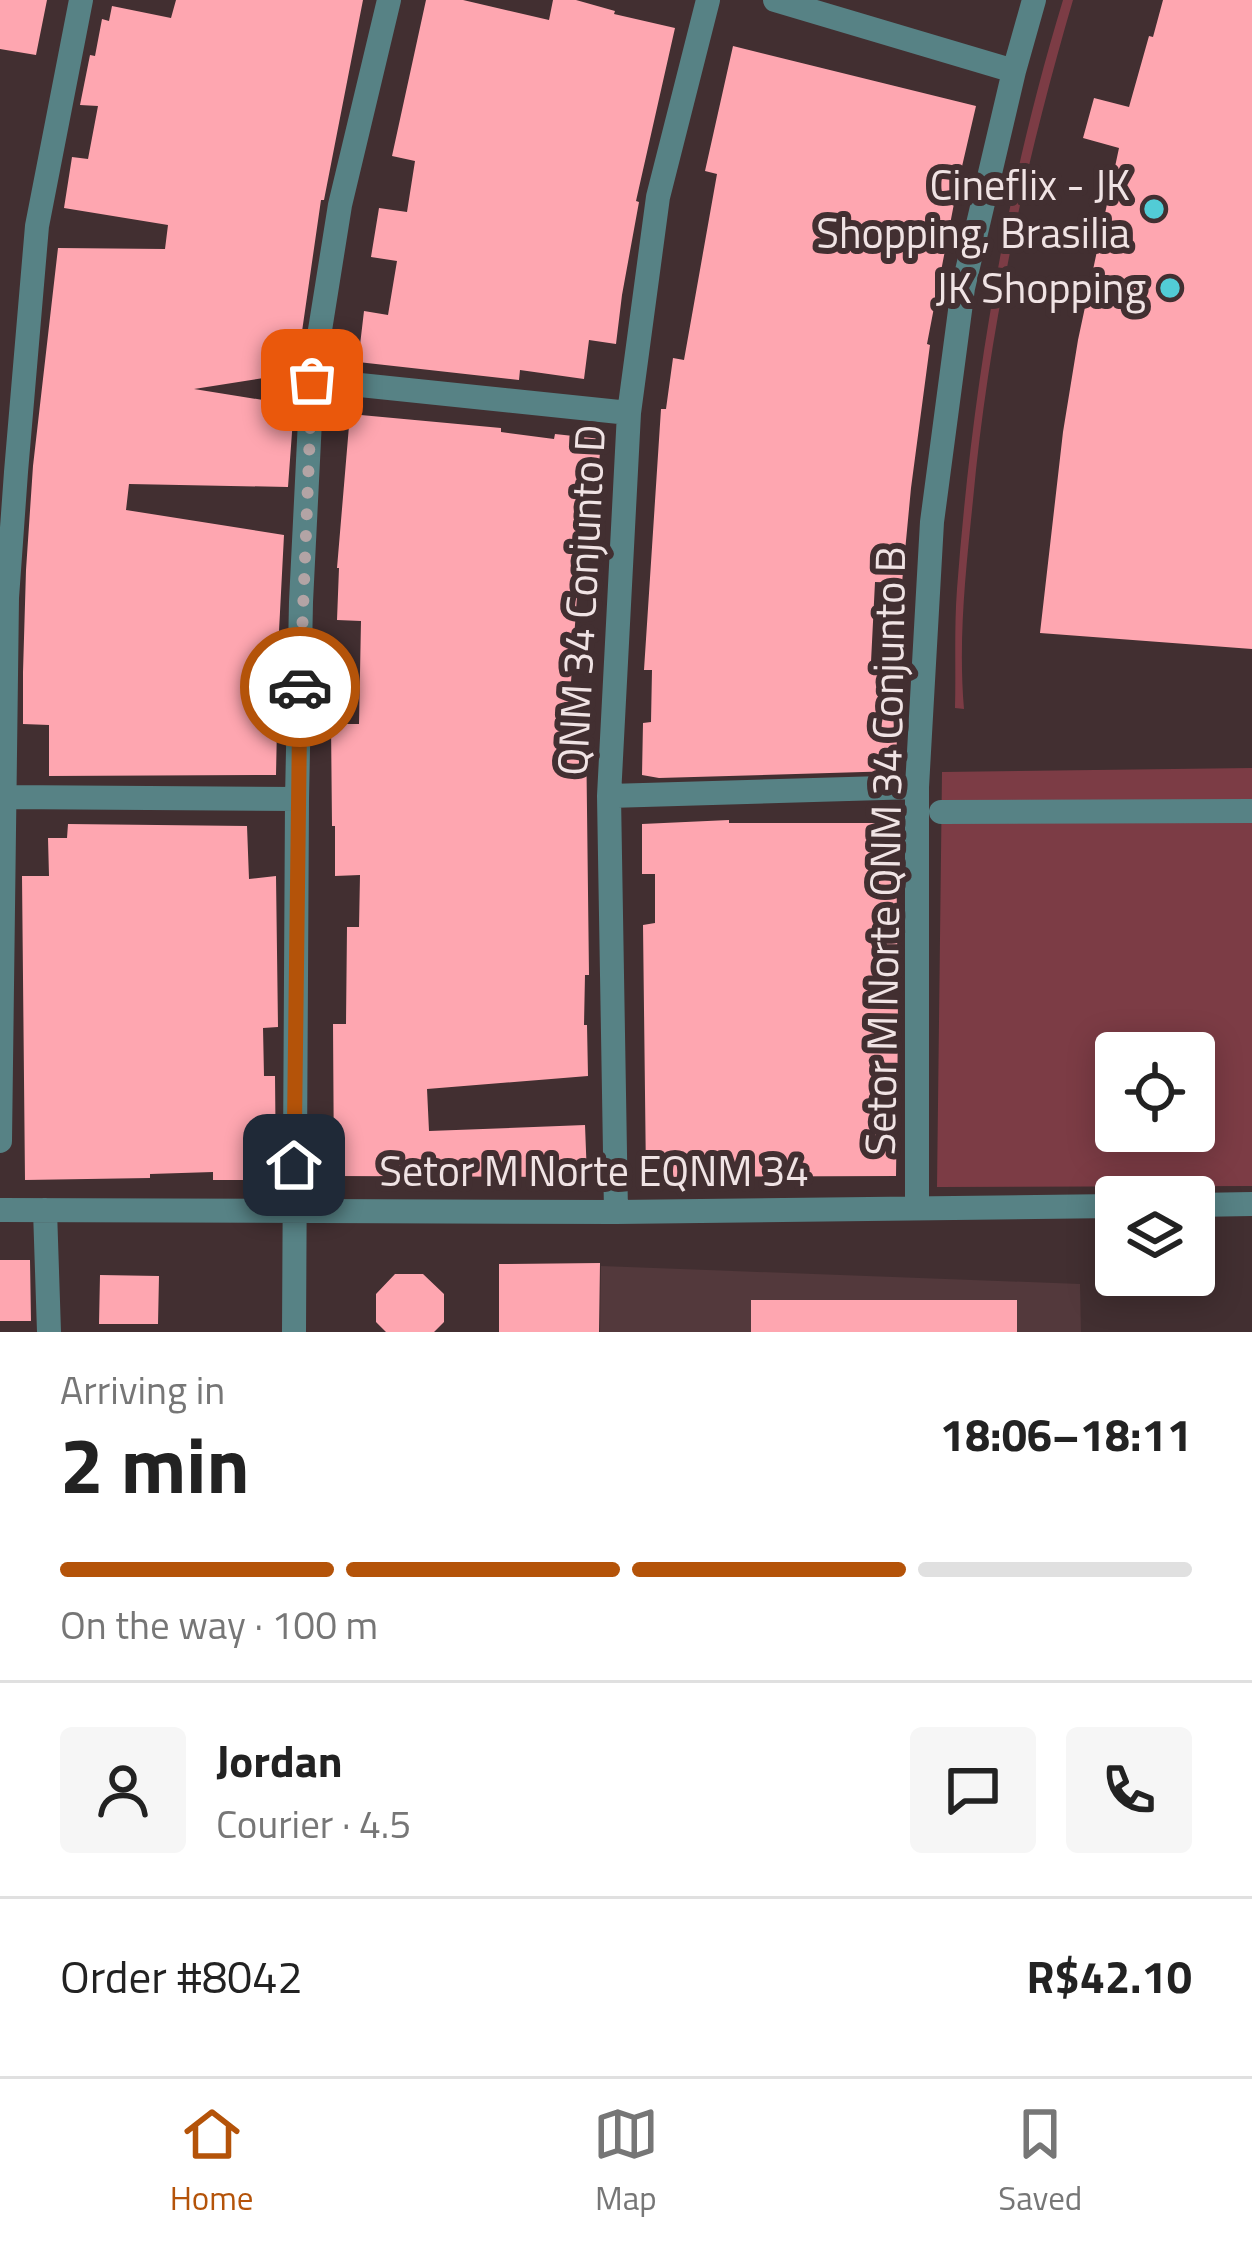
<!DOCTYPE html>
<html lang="en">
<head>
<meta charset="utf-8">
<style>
  :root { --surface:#fff; --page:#f6f6f6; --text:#222; --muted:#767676; --line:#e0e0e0; --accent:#b45309 }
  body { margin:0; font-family:"Titillium Web",sans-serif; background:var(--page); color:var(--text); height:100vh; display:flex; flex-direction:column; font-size:45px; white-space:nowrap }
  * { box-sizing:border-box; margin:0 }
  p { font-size:39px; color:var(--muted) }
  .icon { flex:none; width:66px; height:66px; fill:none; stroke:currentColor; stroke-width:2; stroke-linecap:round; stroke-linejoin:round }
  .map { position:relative; height:1332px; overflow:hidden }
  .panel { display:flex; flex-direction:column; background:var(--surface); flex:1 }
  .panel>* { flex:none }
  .fabs { position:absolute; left:1095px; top:1032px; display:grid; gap:24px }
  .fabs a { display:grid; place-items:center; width:120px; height:120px; border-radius:12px; background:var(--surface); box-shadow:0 6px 30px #0003; font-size:60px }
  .pin { position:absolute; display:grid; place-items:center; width:102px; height:102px; color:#fff; margin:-51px; border-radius:24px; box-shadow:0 6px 18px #0006 }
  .courier { position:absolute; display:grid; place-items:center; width:120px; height:120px; margin:-60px; border:9px solid #b45309; border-radius:50%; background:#fff; color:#222; box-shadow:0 3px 15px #0007 }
  .summary em { font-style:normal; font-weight:700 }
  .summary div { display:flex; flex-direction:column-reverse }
  .summary { display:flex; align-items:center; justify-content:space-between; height:204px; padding:0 60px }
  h1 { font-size:78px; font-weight:700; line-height:90px }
  .bar { display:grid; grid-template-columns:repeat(4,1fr); gap:18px 12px; align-content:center; height:144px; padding:0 60px }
  .bar i { height:15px; border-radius:9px; background:var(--line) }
  .bar .on { background:var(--accent) }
  .bar p { grid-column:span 4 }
  .line { display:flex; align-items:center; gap:30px; padding:0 60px; border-top:3px solid var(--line) }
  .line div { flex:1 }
  .round { display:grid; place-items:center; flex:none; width:126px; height:126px; border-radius:12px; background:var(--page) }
  .tabs { display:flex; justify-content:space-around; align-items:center; height:168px; border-top:3px solid var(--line); background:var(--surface); font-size:33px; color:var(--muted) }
  .tabs a { display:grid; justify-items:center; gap:6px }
  .tabs .on { color:var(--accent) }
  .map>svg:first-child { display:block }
  .built { fill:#53393c }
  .green { fill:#7c3c45; fill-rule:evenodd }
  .building { fill:#fea6b0 }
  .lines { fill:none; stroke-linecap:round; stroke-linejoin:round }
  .street { stroke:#578285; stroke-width:24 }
  .done { stroke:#b3a4a5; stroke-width:12; stroke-dasharray:0 21.6 }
  .route { stroke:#b45309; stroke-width:15 }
  .poi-dot { fill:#52ccd6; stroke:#422f31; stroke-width:4.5 }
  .labels { text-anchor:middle; stroke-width:12; stroke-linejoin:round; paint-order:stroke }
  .poi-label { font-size:42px; fill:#f0e3e4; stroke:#422f31; text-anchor:end }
  .street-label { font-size:42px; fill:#f0e3e4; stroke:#422f31 }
</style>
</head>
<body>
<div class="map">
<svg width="1252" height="1332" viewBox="0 0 1252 1332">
  <rect width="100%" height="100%" fill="#422f31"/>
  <path class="built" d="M601 1266 1080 1284 1081 1332H600Z"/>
  <path class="green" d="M1063 0H1073C1025 164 989 329 973 500 966 569 958 639 964 709L955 708C956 669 954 628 957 589 972 390 1005 190 1063 0Z
    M1252 768V1186L937 1187 942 772ZM1116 1053H1194V1131H1116Z"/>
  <path class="building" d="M0 0H47L36 55 0 49Z
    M176 0H363L324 200H321L296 373 194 389 294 405 288 487 129 484 126 510 284 535 279 631 276 775 49 776V725L23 724V672L26 570 33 466 58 248 165 249 168 225 64 208 72 157 88 159 98 106 80 105 90 55 95 56 102 19 109 21 112 6 171 18Z
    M426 0H463L549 20 553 0H576L615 11 614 14 675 28 636 201 639 202 622 295 616 344 589 340 584 379 520 370 519 380 358 362 364 311 388 315 397 261 371 257 379 208 407 212 415 161 392 156Z
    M1163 0H1252V649L1040 633 1063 432 1078 340 1119 148 1083 138 1094 98 1129 107 1149 36 1153 37Z
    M733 46 976 106 957 188 927 344 930 345 911 488 902 583 875 582 871 662 896 663 897 771 659 778 642 775 643 723 651 722 652 670H644L661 409H666L673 358 684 360 717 174 705 171Z
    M350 414 501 428V432L554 439 555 434 601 439 590 584 578 582 570 696 571 728 586 727 589 975H585L584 1025H587L588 1076 427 1089 429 1131 585 1125 587 1177 334 1176 333 1024H346L347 927H359L360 875 335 876V826H332L331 724H359L361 621 337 620 339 568H337Z
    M729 820V823H896L898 1024 896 1176 646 1177 643 925 655 923V874H642V824Z
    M68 824 247 826 249 879 276 876 278 1027 263 1028 264 1076H275L276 1180H213V1172L150 1174V1178L25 1180 22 876H49L48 838H67Z
    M0 1260H30L31 1321H0Z
    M600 1263 599 1332H499V1264Z
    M395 1274H423L444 1294V1322L434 1332H386L376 1322V1294Z
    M100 1275 159 1276 158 1324H99Z
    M751 1300H1017V1332H751Z"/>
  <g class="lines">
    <path class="street" d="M775 0 1014 71
      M312 380 629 413
      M609 796 917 787
      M5 797 297 799
      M941 812 1252 811
      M0 1141 7 598 16 472 37 226 81 0
      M1194 1205 1252 1204
      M917 1208V787L932 522 963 288 1014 71 1034 0
      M0 1210 616 1212 1116 1206
      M45 1210 49 1332
      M616 1212 609 796 629 413 658 197 708 0
      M294 1332 297 799 301 602 312 380 340 205 389 0"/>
  </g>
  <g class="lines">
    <path class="done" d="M300 687 312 380"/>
    <path class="route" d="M294 1165 300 687"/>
  </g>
  <g class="poi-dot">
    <circle cx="1154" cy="209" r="12"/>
    <circle cx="1170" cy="288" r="12"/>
  </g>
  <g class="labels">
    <g class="poi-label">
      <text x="1130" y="200">Cineflix - JK<tspan x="1130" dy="48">Shopping, Brasilia</tspan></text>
      <text x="1146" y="303">JK Shopping</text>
    </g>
    <g class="street-label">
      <text transform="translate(581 600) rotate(-87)" y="15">QNM 34 Conjunto D</text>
      <text transform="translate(885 851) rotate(-89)" y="15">Setor M Norte QNM 34 Conjunto B</text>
      <text x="594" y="1186">Setor M Norte EQNM 34</text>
    </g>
  </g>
</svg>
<div class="fabs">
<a><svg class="icon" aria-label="locate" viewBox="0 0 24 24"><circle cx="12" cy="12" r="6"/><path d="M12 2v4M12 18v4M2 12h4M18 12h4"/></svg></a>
<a><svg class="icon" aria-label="layers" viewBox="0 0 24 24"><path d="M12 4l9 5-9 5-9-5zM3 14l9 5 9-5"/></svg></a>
</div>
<div class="pin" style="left:312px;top:380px;background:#ea580c"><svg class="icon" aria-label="bag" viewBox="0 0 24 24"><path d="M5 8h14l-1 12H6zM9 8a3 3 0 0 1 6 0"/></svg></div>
<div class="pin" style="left:294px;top:1165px;background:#1f2937"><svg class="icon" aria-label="home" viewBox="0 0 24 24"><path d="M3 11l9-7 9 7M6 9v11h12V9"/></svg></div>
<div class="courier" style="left:300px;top:687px"><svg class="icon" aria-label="car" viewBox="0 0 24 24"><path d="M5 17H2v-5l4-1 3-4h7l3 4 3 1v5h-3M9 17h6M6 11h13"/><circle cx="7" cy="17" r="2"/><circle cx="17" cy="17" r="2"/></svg></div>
</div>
<section class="panel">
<div class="summary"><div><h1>2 min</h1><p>Arriving in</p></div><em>18:06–18:11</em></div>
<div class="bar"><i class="on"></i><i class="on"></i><i class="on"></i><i></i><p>On the way · 100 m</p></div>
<div class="line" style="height:216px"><a class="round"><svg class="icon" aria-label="person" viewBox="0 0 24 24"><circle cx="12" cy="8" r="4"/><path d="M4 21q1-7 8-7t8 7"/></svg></a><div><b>Jordan</b><p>Courier · 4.5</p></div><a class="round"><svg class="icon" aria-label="chat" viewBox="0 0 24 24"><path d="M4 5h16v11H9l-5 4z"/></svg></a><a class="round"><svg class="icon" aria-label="phone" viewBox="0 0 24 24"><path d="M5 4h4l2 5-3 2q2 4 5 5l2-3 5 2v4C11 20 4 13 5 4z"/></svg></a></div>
<div class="line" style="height:156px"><div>Order #8042</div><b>R$42.10</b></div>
</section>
<nav class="tabs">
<a class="on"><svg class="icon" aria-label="home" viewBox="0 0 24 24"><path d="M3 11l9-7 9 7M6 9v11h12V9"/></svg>Home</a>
<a><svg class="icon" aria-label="map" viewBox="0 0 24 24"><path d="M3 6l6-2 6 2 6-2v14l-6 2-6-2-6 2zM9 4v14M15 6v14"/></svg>Map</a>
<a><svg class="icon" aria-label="saved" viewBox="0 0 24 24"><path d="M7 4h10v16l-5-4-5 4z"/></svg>Saved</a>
</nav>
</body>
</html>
